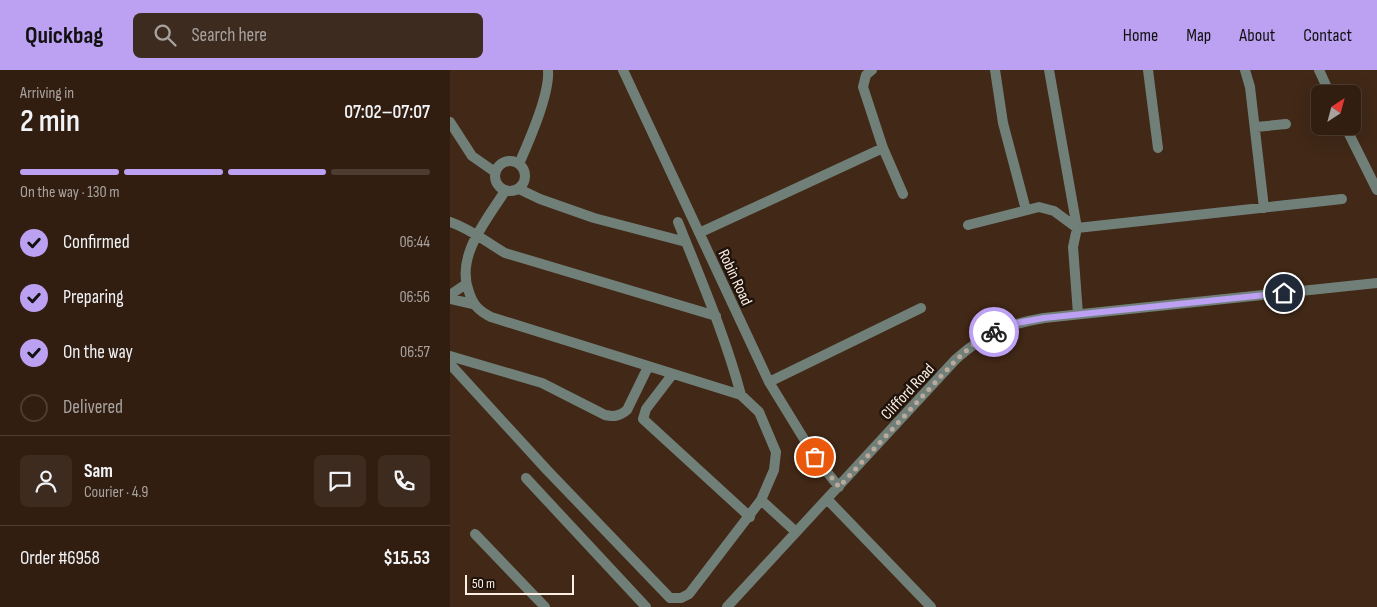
<!DOCTYPE html>
<html lang="en">
<head>
<meta charset="utf-8">
<style>
  :root { --surface:#311e11; --page:#3d2b1f; --text:#f1f3f6; --muted:#a8a29f; --line:#4c3c31; --accent:#bca0f2 }
  body { margin:0; font-family:"Sofia Sans Condensed",sans-serif; background:var(--page); color:var(--text); height:100vh; display:flex; flex-direction:column; font-size:19px; white-space:nowrap }
  * { box-sizing:border-box; margin:0 }
  p { font-size:16px; color:var(--muted) }
  .icon { flex:none; width:28px; height:28px; fill:none; stroke:currentColor; stroke-width:2; stroke-linecap:round; stroke-linejoin:round }
  .map { position:relative; flex:1; overflow:hidden }
  .panel { display:flex; flex-direction:column; background:var(--surface); width:450px }
  .panel>* { flex:none }
  .needle { width:32px; rotate:36deg }
  .buttons { position:absolute; left:861px; top:15px; display:grid; gap:10px }
  .buttons a { display:grid; place-items:center; width:50px; height:50px; border-radius:8px; background:var(--surface); box-shadow:0 5px 20px #0002,0 0 0 1px var(--line); font-size:25px }
  .scale { position:absolute; left:15px; bottom:12px; width:109px; box-sizing:border-box; padding-left:5px; border:2px solid #feeee3; border-top:0; font-size:14px; line-height:18px; white-space:nowrap; color:#feeee3; -webkit-text-stroke:4px #1f140c; paint-order:stroke }
  .pin { position:absolute; display:grid; place-items:center; width:42px; height:42px; color:#fff; margin:-21px; border:2px solid #fff; border-radius:50%; box-shadow:0 1px 5px #0007 }
  .courier { position:absolute; display:grid; place-items:center; width:50px; height:50px; margin:-25px; border:4px solid #bca0f2; border-radius:50%; background:#fff; color:#222; box-shadow:0 1px 6px #0007 }
  .summary em { font-style:normal; font-weight:600 }
  .summary div { display:flex; flex-direction:column-reverse }
  .summary { display:flex; align-items:center; justify-content:space-between; height:85px; padding:0 20px }
  h1 { font-size:32px; font-weight:600; line-height:38px }
  .bar { display:grid; grid-template-columns:repeat(4,1fr); gap:8px 5px; align-content:center; height:60px; padding:0 20px }
  .bar i { height:6px; border-radius:4px; background:var(--line) }
  .bar .on { background:var(--accent) }
  .bar p { grid-column:span 4 }
  .line { display:flex; align-items:center; gap:12px; padding:0 20px; border-top:1px solid var(--line) }
  .line div { flex:1 }
  .round { display:grid; place-items:center; flex:none; width:52px; height:52px; border-radius:8px; background:var(--page) }
  ol { padding:0 20px; list-style:none }
  li { display:flex; align-items:center; gap:15px; height:55px }
  li p { margin-inline-start:auto }
  li .icon { padding:5px; border-radius:50%; background:var(--accent); color:#111; stroke-width:4 }
  li:last-child { color:var(--muted) }
  li i { width:28px; height:28px; border:2px solid var(--line); border-radius:50% }
  header { display:flex; align-items:center; gap:30px; box-sizing:border-box; height:70px; padding:0 25px; background:var(--accent); color:#111 }
  header strong { font-size:24px }
  nav { display:flex; gap:28px; margin-inline-start:auto; font-size:18px }
  .search { width:350px; height:45px; background:var(--page); display:flex; align-items:center; gap:12px; box-sizing:border-box; padding:0 18px; border-radius:8px; color:var(--muted); font-size:19px }
  main { display:flex; flex:1; min-height:0 }
  .map>svg:first-child { display:block }
  .lines { fill:none; stroke-linecap:round; stroke-linejoin:round }
  .street { stroke:#708079; stroke-width:10 }
  .done { stroke:#bca99c; stroke-width:5; stroke-dasharray:0 9 }
  .route { stroke:#bca0f2; stroke-width:6 }
  .labels { text-anchor:middle; stroke-width:5; stroke-linejoin:round; paint-order:stroke }
  .street-label { font-size:16px; fill:#feeee3; stroke:#1f140c }
</style>
</head>
<body>
<header>
<strong>Quickbag</strong>
<div class="search"><svg class="icon" aria-label="search" viewBox="0 0 24 24"><circle cx="10" cy="10" r="6"/><path d="M15 15l6 6"/></svg>Search here</div>
<nav><a>Home</a><a>Map</a><a>About</a><a>Contact</a></nav>
</header>
<main>
<section class="panel">
<div class="summary"><div><h1>2 min</h1><p>Arriving in</p></div><em>07:02–07:07</em></div>
<div class="bar"><i class="on"></i><i class="on"></i><i class="on"></i><i></i><p>On the way · 130 m</p></div>
<ol>
<li><svg class="icon" aria-label="check" viewBox="0 0 24 24"><path d="M5 12l5 5 9-10"/></svg>Confirmed<p>06:44</p></li>
<li><svg class="icon" aria-label="check" viewBox="0 0 24 24"><path d="M5 12l5 5 9-10"/></svg>Preparing<p>06:56</p></li>
<li><svg class="icon" aria-label="check" viewBox="0 0 24 24"><path d="M5 12l5 5 9-10"/></svg>On the way<p>06:57</p></li>
<li><i></i>Delivered</li>
</ol>
<div class="line" style="height:90px"><a class="round"><svg class="icon" aria-label="person" viewBox="0 0 24 24"><circle cx="12" cy="8" r="4"/><path d="M4 21q1-7 8-7t8 7"/></svg></a><div><b>Sam</b><p>Courier · 4.9</p></div><a class="round"><svg class="icon" aria-label="chat" viewBox="0 0 24 24"><path d="M4 5h16v11H9l-5 4z"/></svg></a><a class="round"><svg class="icon" aria-label="phone" viewBox="0 0 24 24"><path d="M5 4h4l2 5-3 2q2 4 5 5l2-3 5 2v4C11 20 4 13 5 4z"/></svg></a></div>
<div class="line" style="height:65px"><div>Order #6958</div><b>$15.53</b></div>
</section>
<div class="map">
<svg width="927" height="537" viewBox="0 0 927 537">
  <rect width="100%" height="100%" fill="#412817"/>
  <g class="lines">
    <path class="street" d="M173 0 319 312 365 387 389 417
      M422 0 416 5 413 17 433 78 453 124
      M545 0 553 53 576 140
      M698 0 708 78
      M795 0 800 17 814 138
      M869 0 880 24
      M0 52 22 86 45 102
      M895 56 927 120
      M806 57 836 54
      M45 106a15 15 0 1 1 30 0a15 15 0 1 1-30 0Z
      M69 94C79 71 100 24 98 0
      M69 119 90 129 144 148 236 172
      M55 121C37 150 5 186 19 222 23 235 29 241 41 247L291 325 309 342 326 382 324 400 311 430 346 462
      M0 152C21 159 36 172 55 183L266 246
      M228 152C251 210 275 265 291 325
      M518 155 589 137 604 141 627 158 599 0
      M249 163 433 78
      M0 225 16 214
      M0 229 23 234
      M628 244 623 177 627 158 892 129
      M0 286 92 313 155 345C164 347 170 346 177 340L198 297
      M0 294 97 400 220 528H231L239 524 311 430
      M222 305 196 339 193 349 300 447
      M319 312 471 238
      M76 408 196 537
      M377 429 481 537
      M25 464 95 537
      M277 537 506 289C537 262 554 255 594 248L927 213"/>
  </g>
  <g class="lines">
    <path class="done" d="M365 387 389 417 506 290 524 274 544 262"/>
    <path class="route" d="M544 262 561 254 594 248 834 223"/>
  </g>
  <g class="labels">
    <g class="street-label">
      <text transform="translate(286 207) rotate(65)" y="6">Robin Road</text>
      <text transform="translate(457 321) rotate(-47)" y="6">Clifford Road</text>
    </g>
  </g>
</svg>
<div class="buttons">
<a><svg class="needle" viewBox="-14 -14 28 28"><path d="M0-13l5 13h-10z" fill="#e53935"/><path d="M0 13l5-13h-10z" fill="#a8a29f"/></svg></a>
</div>
<div class="scale">50 m</div>
<div class="pin" style="left:365px;top:387px;background:#ea580c"><svg class="icon" aria-label="bag" viewBox="0 0 24 24"><path d="M5 8h14l-1 12H6zM9 8a3 3 0 0 1 6 0"/></svg></div>
<div class="pin" style="left:834px;top:223px;background:#1f2937"><svg class="icon" aria-label="home" viewBox="0 0 24 24"><path d="M3 11l9-7 9 7M6 9v11h12V9"/></svg></div>
<div class="courier" style="left:544px;top:262px"><svg class="icon" aria-label="bike" viewBox="0 0 24 24"><circle cx="6" cy="16" r="4"/><circle cx="18" cy="16" r="4"/><path d="M6 16l4-8h5l3 8M10 8l3 8H6M13 5h3"/></svg></div>
</div>
</main>
</body>
</html>
